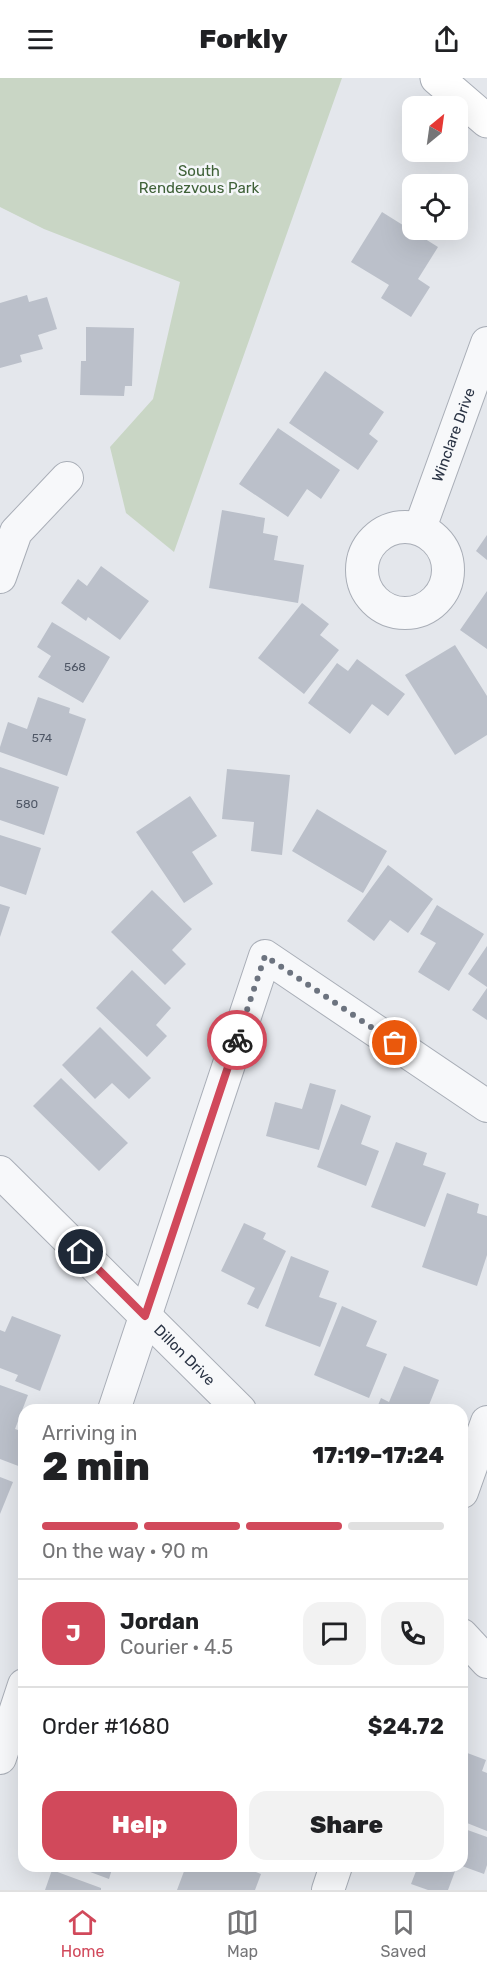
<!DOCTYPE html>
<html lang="en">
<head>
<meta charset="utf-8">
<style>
  :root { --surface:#fff; --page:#f2f2f2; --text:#202124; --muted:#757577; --line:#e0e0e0; --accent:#d1495b }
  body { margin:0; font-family:Rubik,sans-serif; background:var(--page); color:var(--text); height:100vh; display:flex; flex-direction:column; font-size:22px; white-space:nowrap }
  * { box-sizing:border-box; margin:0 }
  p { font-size:20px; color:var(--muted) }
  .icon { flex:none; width:33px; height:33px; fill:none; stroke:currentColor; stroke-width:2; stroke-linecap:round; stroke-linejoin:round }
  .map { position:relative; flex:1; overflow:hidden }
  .panel { position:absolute; left:18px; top:1326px; width:450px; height:468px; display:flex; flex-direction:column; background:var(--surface); border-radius:18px; box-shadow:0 6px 24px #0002 }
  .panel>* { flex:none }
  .needle { width:39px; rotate:29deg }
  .controls { position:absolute; left:402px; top:18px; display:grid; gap:12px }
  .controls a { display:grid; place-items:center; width:66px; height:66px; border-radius:12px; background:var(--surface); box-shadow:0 6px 24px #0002; font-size:30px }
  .pin { position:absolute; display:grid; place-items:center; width:51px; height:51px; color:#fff; margin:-26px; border:3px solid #fff; border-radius:50%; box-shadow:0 2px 6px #0007 }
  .courier { position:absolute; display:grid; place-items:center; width:60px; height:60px; margin:-30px; border:4px solid #d1495b; border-radius:50%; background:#fff; color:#222; box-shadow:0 2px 8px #0007 }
  .headline em { font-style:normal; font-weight:800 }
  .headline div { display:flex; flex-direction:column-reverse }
  .headline { display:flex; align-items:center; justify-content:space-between; height:102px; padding:0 24px }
  h1 { font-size:39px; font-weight:800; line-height:45px }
  .bar { display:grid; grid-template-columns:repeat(4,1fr); gap:9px 6px; align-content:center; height:72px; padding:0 24px }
  .bar i { height:8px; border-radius:4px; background:var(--line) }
  .bar .active { background:var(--accent) }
  .bar p { grid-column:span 4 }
  .line { display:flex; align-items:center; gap:15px; padding:0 24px; border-top:2px solid var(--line) }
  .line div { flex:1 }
  .round { display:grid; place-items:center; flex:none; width:63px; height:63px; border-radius:18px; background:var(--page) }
  .cta { display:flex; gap:12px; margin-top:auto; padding:12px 24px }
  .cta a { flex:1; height:69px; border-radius:18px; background:var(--accent); color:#fff; font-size:24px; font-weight:800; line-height:69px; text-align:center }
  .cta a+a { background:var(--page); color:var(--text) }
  header { display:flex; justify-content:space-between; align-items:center; height:78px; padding:0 24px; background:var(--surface); font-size:27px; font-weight:800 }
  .tabs { display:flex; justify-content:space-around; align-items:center; height:84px; border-top:2px solid var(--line); background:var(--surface); font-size:16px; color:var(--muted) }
  .tabs a { display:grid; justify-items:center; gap:3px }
  .tabs .active { color:var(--accent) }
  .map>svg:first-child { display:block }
  .green { fill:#c9d6c5 }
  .building { fill:#bbc0ca }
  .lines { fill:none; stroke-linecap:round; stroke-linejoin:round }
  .street-casing { stroke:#a9aeb7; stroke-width:34 }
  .secondary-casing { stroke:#a9aeb7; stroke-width:35 }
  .street { stroke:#f7f8fa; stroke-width:32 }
  .secondary { stroke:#fff; stroke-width:33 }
  .done { stroke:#6c737f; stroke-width:6; stroke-dasharray:0 10.8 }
  .route { stroke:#d1495b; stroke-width:8 }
  .labels { text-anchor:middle; stroke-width:5; stroke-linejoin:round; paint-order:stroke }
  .number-label { font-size:12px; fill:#4f5766 }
  .park-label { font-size:15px; fill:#3f6138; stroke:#f4f6f9 }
  .street-label { font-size:15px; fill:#2b3445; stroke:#f4f6f9 }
</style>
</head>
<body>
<header><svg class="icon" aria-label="menu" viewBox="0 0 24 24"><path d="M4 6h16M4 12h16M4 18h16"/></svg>Forkly<svg class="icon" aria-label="share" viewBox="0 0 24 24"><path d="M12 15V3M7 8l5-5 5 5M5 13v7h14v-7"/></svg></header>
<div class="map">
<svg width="487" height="1812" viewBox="0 0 487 1812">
  <rect width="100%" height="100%" fill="#e4e7ec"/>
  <path class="green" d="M0 0H342L174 474 126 435 110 369 153 321 180 204 44 151 0 129Z"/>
  <path class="building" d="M382 134 438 169 418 201 430 209 411 239 381 220 389 207 351 184Z
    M27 217 29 224 47 219 57 251 38 257 43 271 20 277 22 284 0 290V225Z
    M86 249 134 250 132 308H125L124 318 80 317 81 283H86Z
    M325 293 384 334 369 356 378 363 358 392 289 345Z
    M278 350 340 392 321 421 307 411 288 439 239 406Z
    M222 432 265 440 263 455 278 458 274 482 304 487 298 525 209 510Z
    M487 457V482L476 473Z
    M101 488 149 523 120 562 88 539 86 543 61 525 78 501 87 508Z
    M487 513V571L460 552Z
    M302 525 329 546 320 557 339 572 304 616 258 580Z
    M52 544 110 579 83 625 38 599 51 578 37 569Z
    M455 567 487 618V657L455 677 405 597Z
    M357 581 405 616 388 638 372 626 350 656 308 625 337 585 348 593Z
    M38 619 70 630 69 635 86 641 67 698 0 674V669L8 644 27 651Z
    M0 689 59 709 44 757 0 742Z
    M227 691 290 697 282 777 251 773 254 744 222 741Z
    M190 718 217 758 192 774 213 806 184 825 136 754Z
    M317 731 387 773 363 815 292 773Z
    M0 757 41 770 26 817 0 808Z
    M388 787 433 821 408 855 390 842 374 863 347 843Z
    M152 812 192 851 172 872 186 886 165 907 111 854Z
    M0 826 10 829 0 859Z
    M437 827 484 856 449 913 418 894 436 865 420 856Z
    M487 868V909L468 896Z
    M132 892 171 930 156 947 167 958 147 979 96 930Z
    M487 910V942L472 932Z
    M100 949 151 1000 129 1021 112 1005 95 1021 62 987Z
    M61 1000 128 1065 99 1093 33 1028Z
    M310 1005 336 1012 319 1072 266 1058 275 1024 302 1031Z
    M341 1026 371 1038 361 1066 379 1073 366 1108 317 1089Z
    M396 1064 427 1075 423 1087 446 1095 425 1149 371 1129Z
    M447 1115 479 1126 477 1135 487 1138V1177L477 1208 422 1189Z
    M244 1145 266 1155 263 1161 286 1173 258 1231 247 1226 255 1210 221 1193Z
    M291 1178 329 1193 319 1219 337 1225 320 1269 265 1248Z
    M342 1228 377 1243 366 1268 387 1276 369 1320 314 1297Z
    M12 1238 61 1257 40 1313 15 1303 18 1297 0 1290V1252L5 1254Z
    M404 1288 439 1302 427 1332H376L381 1320 389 1324Z
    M0 1307 28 1317 15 1351 24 1354V1380L21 1389 0 1381Z
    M0 1399 13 1404 0 1436Z
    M462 1673 486 1682 482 1693 487 1695V1753L462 1743Z
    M462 1750 487 1759V1787L484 1796 462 1788Z
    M74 1788H113L109 1801Z
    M186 1788H240L261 1796 255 1812H177Z
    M418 1788H457L448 1812H428L411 1806Z
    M52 1792 101 1810V1812H45Z"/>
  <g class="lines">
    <g class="street-casing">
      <g id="street">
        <circle cx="405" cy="492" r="43"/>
        <path id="s1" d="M420 450 487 265"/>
        <path d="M0 499 16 454 67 400"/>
        <path id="s2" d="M0 1094 240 1332"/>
        <path d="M114 1332 265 878 487 1028"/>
        <path d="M462 1414 487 1344"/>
        <path d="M462 1557 487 1584"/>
        <path d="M0 1680 24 1607"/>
        <path d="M328 1812 336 1788"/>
      </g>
    </g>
    <g class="secondary-casing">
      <path id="secondary" d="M437 0 487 43"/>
    </g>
    <use href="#street" class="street"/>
    <use href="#secondary" class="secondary"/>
  </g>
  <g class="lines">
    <path class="done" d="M237 962 265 878 395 965"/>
    <path class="route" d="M81 1174 145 1238 237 962"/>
  </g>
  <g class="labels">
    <g class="number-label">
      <text x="75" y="593">568</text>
      <text x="42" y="664">574</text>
      <text x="27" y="730">580</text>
    </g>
    <g class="park-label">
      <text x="199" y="98">South<tspan x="199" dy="17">Rendezvous Park</tspan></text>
    </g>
    <g class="street-label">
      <text dy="5" stroke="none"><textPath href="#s1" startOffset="99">Winclare Drive</textPath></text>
      <text dy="5" stroke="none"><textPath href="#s2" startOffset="260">Dillon Drive</textPath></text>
    </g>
  </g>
</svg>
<div class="controls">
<a><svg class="needle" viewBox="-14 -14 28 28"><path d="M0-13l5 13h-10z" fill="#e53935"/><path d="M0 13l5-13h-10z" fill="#757577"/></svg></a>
<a><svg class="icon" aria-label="locate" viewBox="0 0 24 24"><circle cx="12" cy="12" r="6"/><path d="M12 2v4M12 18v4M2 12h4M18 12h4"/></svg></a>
</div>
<div class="pin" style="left:395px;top:965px;background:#ea580c"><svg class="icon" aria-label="bag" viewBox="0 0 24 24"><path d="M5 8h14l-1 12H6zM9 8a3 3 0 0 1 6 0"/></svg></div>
<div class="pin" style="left:81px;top:1174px;background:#1f2937"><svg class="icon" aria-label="home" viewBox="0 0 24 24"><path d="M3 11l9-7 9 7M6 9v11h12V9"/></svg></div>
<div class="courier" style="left:237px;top:962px"><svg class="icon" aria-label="bike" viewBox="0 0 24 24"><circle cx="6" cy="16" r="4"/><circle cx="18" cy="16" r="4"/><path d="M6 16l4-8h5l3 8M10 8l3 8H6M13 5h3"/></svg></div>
<section class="panel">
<div class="headline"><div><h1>2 min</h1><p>Arriving in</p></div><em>17:19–17:24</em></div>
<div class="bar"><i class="active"></i><i class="active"></i><i class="active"></i><i></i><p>On the way · 90 m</p></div>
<div class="line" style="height:108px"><b class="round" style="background:var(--accent);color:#fff">J</b><div><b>Jordan</b><p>Courier · 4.5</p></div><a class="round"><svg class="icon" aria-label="chat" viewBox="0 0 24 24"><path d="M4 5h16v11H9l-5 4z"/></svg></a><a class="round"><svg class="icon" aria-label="phone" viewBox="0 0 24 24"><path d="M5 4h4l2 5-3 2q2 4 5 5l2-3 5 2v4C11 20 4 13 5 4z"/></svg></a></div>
<div class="line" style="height:78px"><div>Order #1680</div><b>$24.72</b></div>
<div class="cta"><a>Help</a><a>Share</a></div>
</section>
</div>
<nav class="tabs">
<a class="active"><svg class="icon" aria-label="home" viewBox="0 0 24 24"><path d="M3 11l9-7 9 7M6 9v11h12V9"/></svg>Home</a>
<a><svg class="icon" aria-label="map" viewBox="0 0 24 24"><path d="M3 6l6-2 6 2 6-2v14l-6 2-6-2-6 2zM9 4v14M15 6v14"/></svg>Map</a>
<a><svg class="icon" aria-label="saved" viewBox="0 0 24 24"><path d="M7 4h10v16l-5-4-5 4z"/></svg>Saved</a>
</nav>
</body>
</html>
